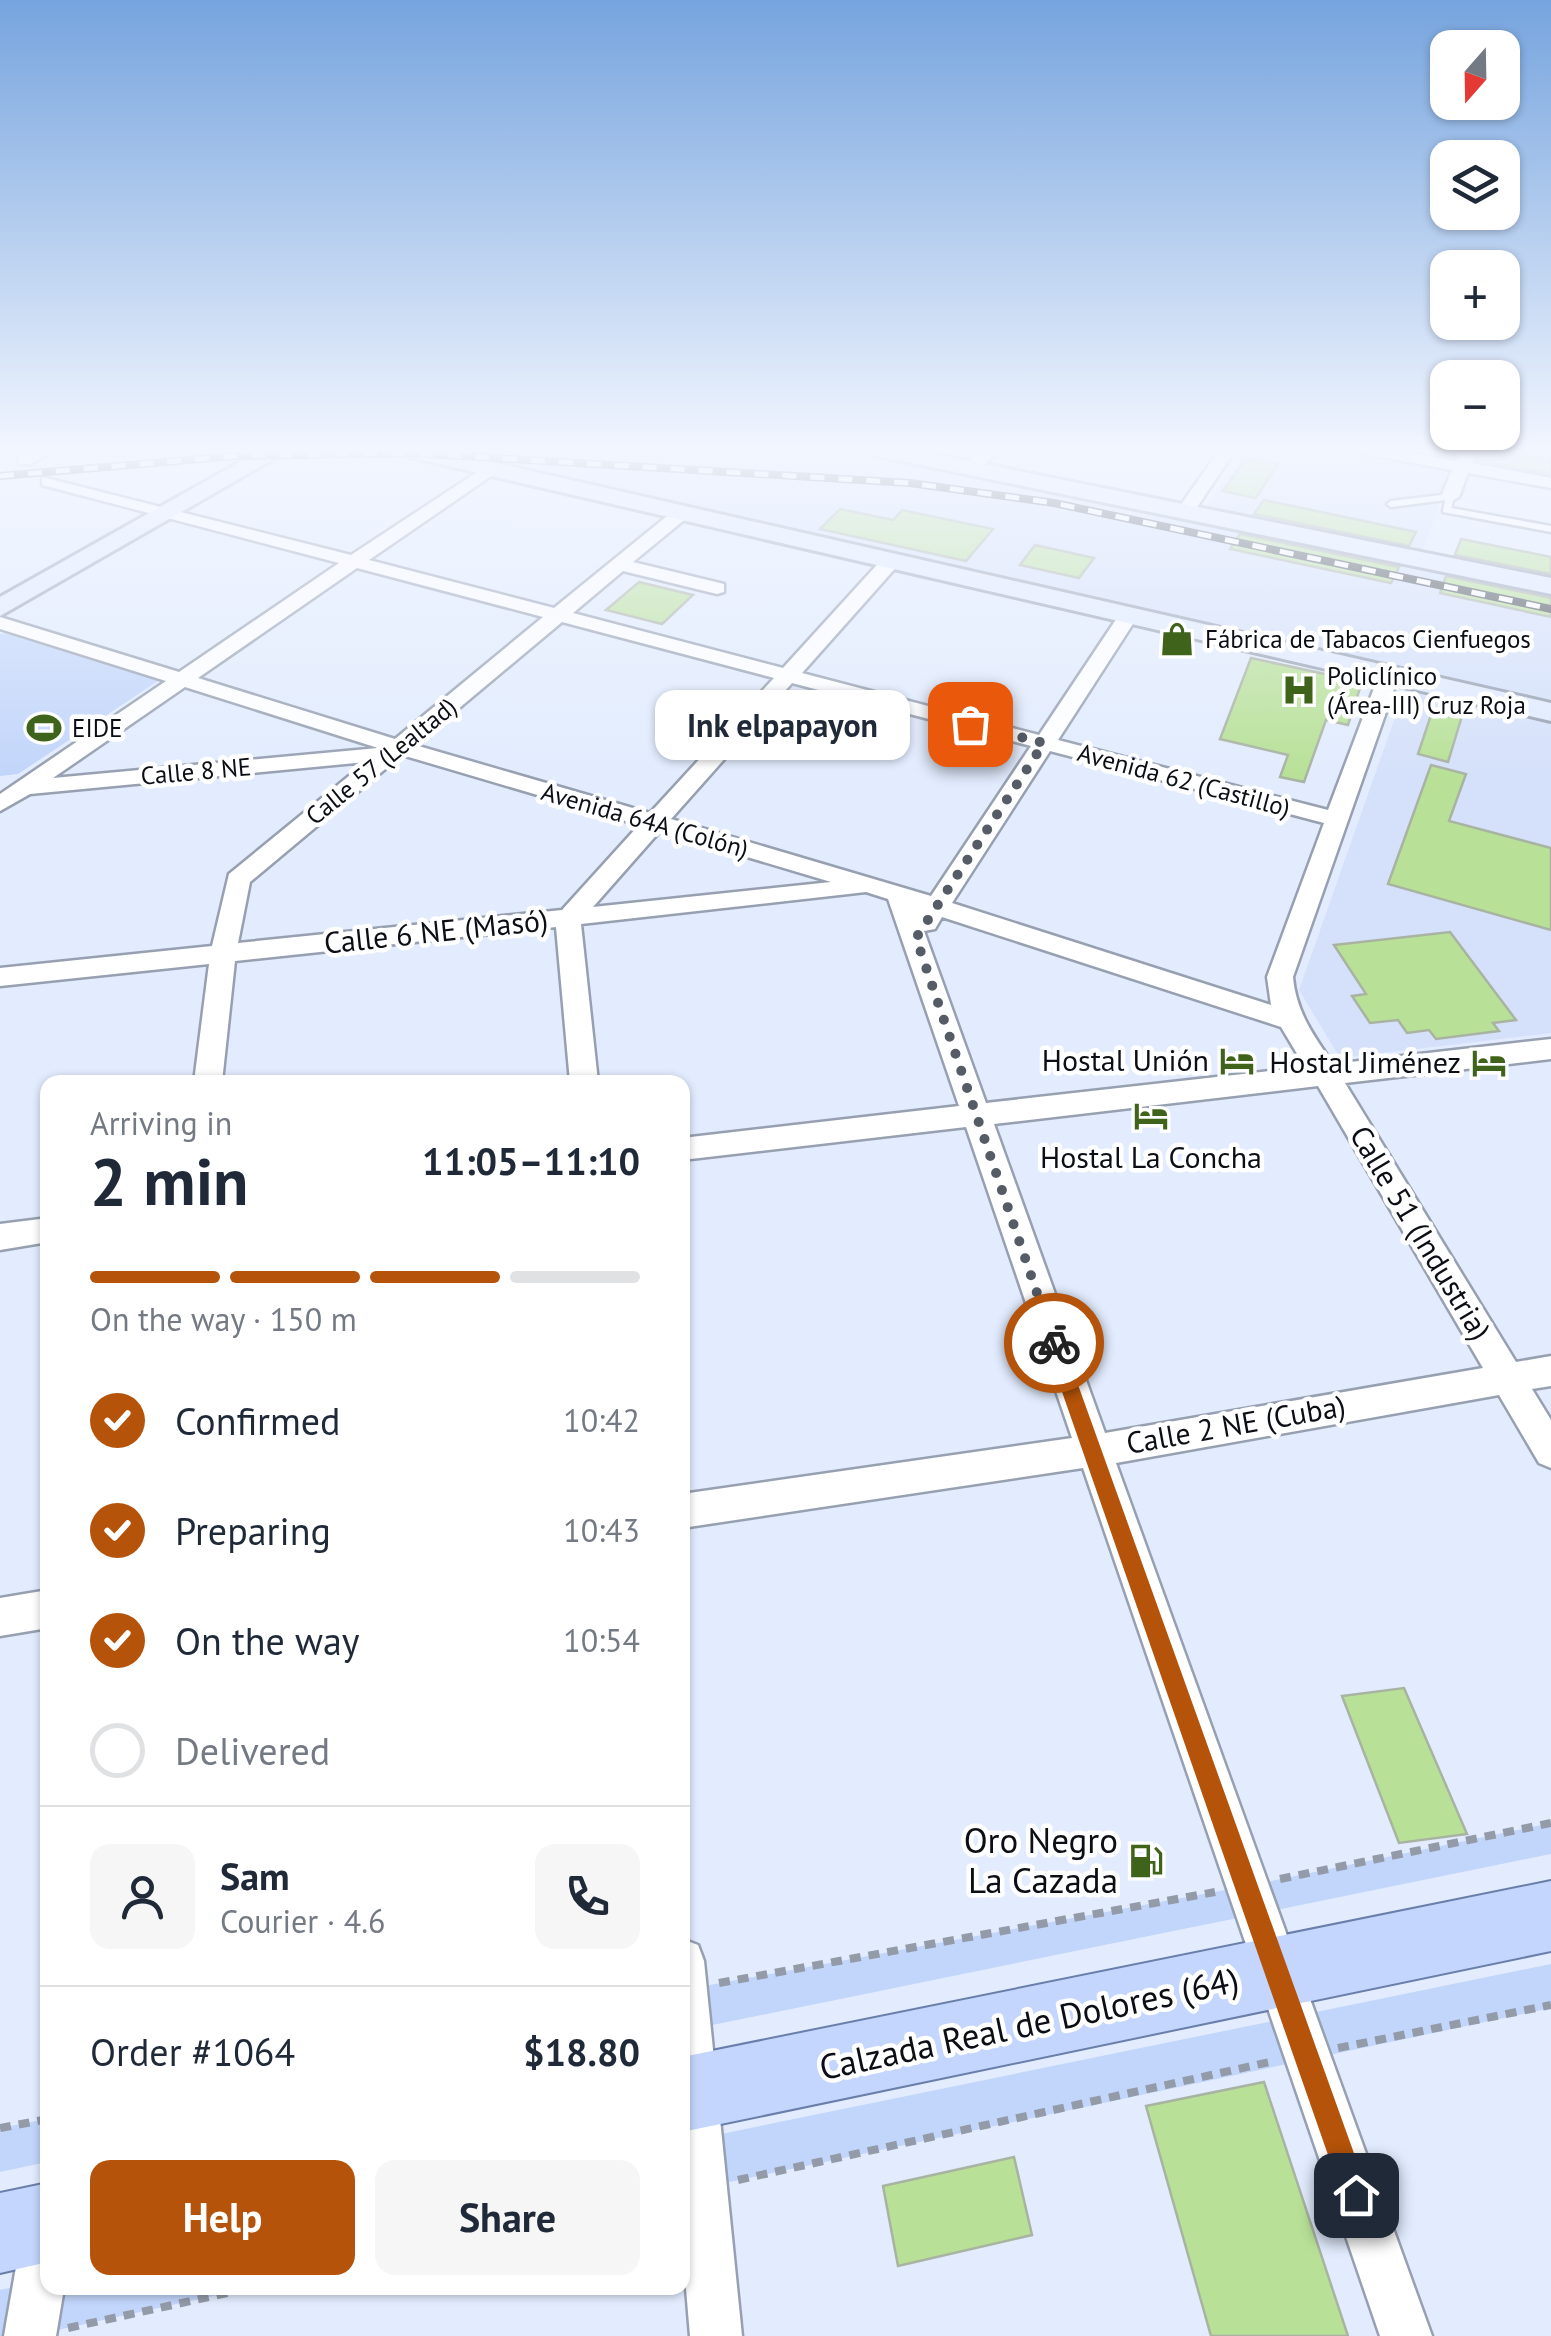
<!DOCTYPE html>
<html lang="en">
<head>
<meta charset="utf-8">
<style>
  :root { --surface:#fff; --page:#f6f6f7; --text:#1f2937; --muted:#747a83; --line:#e0e1e3; --accent:#b45309 }
  body { margin:0; font-family:"PT Sans",sans-serif; background:var(--page); color:var(--text); height:100vh; display:flex; flex-direction:column; font-size:38px; white-space:nowrap }
  * { box-sizing:border-box; margin:0 }
  p { font-size:32px; color:var(--muted) }
  .icon { flex:none; width:55px; height:55px; fill:none; stroke:currentColor; stroke-width:2; stroke-linecap:round; stroke-linejoin:round }
  .map { position:relative; flex:1; overflow:hidden }
  .drawer { position:absolute; left:40px; top:1075px; width:650px; height:1220px; display:flex; flex-direction:column; background:var(--surface); border-radius:20px; box-shadow:0 2px 8px #0004 }
  .drawer>* { flex:none }
  .needle { width:65px; rotate:200deg }
  .tools { position:absolute; left:1430px; top:30px; display:grid; gap:20px }
  .tools a { display:grid; place-items:center; width:90px; height:90px; border-radius:20px; background:var(--surface); box-shadow:0 2px 8px #0004; font-size:50px }
  .pin { position:absolute; display:grid; place-items:center; width:85px; height:85px; color:#fff; margin:-42px; border-radius:20px; box-shadow:0 5px 15px #0006 }
  .courier { position:absolute; display:grid; place-items:center; width:100px; height:100px; margin:-50px; border:8px solid #b45309; border-radius:50%; background:#fff; color:#222; box-shadow:0 2px 12px #0007 }
  .bubble { position:absolute; height:70px; border-radius:20px; background:var(--surface); box-shadow:0 2px 8px #0004; font-size:32px; font-weight:800; line-height:70px; text-align:center }
  .overview em { font-style:normal; font-weight:800 }
  .overview div { display:flex; flex-direction:column-reverse }
  .overview { display:flex; align-items:center; justify-content:space-between; height:170px; padding:0 50px }
  h1 { font-size:65px; font-weight:800; line-height:75px }
  .bar { display:grid; grid-template-columns:repeat(4,1fr); gap:15px 10px; align-content:center; height:120px; padding:0 50px }
  .bar i { height:12px; border-radius:8px; background:var(--line) }
  .bar .on { background:var(--accent) }
  .bar p { grid-column:span 4 }
  .line { display:flex; align-items:center; gap:25px; padding:0 50px; border-top:2px solid var(--line) }
  .line div { flex:1 }
  .round { display:grid; place-items:center; flex:none; width:105px; height:105px; border-radius:20px; background:var(--page) }
  ol { padding:0 50px; list-style:none }
  li { display:flex; align-items:center; gap:30px; height:110px }
  li p { margin-inline-start:auto }
  li .icon { padding:10px; border-radius:50%; background:var(--accent); color:#fff; stroke-width:4 }
  li:last-child { color:var(--muted) }
  li i { width:55px; height:55px; border:5px solid var(--line); border-radius:50% }
  .button { display:flex; gap:20px; margin-top:auto; padding:20px 50px }
  .button a { flex:1; height:115px; border-radius:20px; background:var(--accent); color:#fff; font-size:40px; font-weight:800; line-height:115px; text-align:center }
  .button a+a { background:var(--page); color:var(--text) }
  .map>svg:first-child { display:block }
  .built { fill:#d5e1fa }
  .green { fill:#c2d5fa }
  .building { fill:#b8e197; stroke:#a9b3a2; stroke-width:2.5 }
  .lines { fill:none; stroke-linecap:round; stroke-linejoin:round }
  .lane-casing { stroke:#97a0b1; stroke-width:5 }
  .street-casing { stroke:#97a0b1; stroke-width:5 }
  .secondary-casing { stroke:#97a0b1; stroke-width:6 }
  .primary-casing { stroke:#697eaa; stroke-width:4 }
  .path { stroke:#939aa8; stroke-width:8; stroke-dasharray:11 8; stroke-linecap:butt }
  .lane { fill:#fff; fill-rule:evenodd }
  .street { fill:#fff; fill-rule:evenodd }
  .secondary { fill:#e1ebfe; fill-rule:evenodd }
  .primary { fill:#c4d6fd; fill-rule:evenodd }
  .rail-casing { stroke:#484d56; stroke-width:8 }
  .rail { stroke:#fff; stroke-width:5; stroke-dasharray:14; stroke-linecap:butt }
  .route { fill:#b45309 }
  .done { stroke:#565c66; stroke-width:10; stroke-dasharray:0 18 }
  .labels { text-anchor:middle; stroke-width:9; stroke-linejoin:round; paint-order:stroke }
  .far-poi-label { font-size:25px; fill:#0b0e14; stroke:#fff; text-anchor:start }
  .far-street-label { font-size:25px; fill:#0b0e14; stroke:#fff }
  .street-label { font-size:30px; fill:#0b0e14; stroke:#fff }
  .poi-label { font-size:30px; fill:#0b0e14; stroke:#fff; text-anchor:end }
  .near-poi-label { font-size:35px; fill:#0b0e14; stroke:#fff; text-anchor:end }
  .near-street-label { font-size:35px; fill:#0b0e14; stroke:#fff }
</style>
</head>
<body>
<div class="map">
<svg width="1551" height="2336" viewBox="0 0 1551 2336">
  <rect width="100%" height="100%" fill="#e2ecfe"/>
  <path class="built" d="M488 449H853L1551 591V702L474 458Z
    M1244 449H1329L1452 472 1420 557 1204 511Z
    M1405 689 1551 723V1033L1340 1058 1299 990Z"/>
  <path class="green" d="M5 633 158 681 18 774 0 776V634Z
    M1551 1823V1854L683 2031V1990L1247 1886Z
    M1551 1964V2008L683 2192 682 2142Z
    M47 2119V2162L0 2172V2128Z
    M47 2280 48 2288H250L30 2336H0V2290Z"/>
  <path class="building" d="M1478 448 1551 451V474L1476 460Z
    M1246 458 1278 464 1256 498 1223 491Z
    M1264 500 1416 532 1409 546 1254 514Z
    M840 509 893 520 902 510 993 529 966 561 820 529Z
    M1240 534 1399 567 1391 583 1230 549Z
    M1461 539 1551 557V574L1455 555Z
    M1035 545 1094 558 1079 578 1020 565Z
    M1446 576 1551 598V617L1440 593Z
    M639 582 693 595 662 624 606 610Z
    M1251 658 1362 682 1348 725 1326 720 1304 782 1280 777 1288 755 1220 739Z
    M1433 709 1462 716 1448 762 1418 754Z
    M1431 765 1466 774 1449 821 1551 848V930L1388 884Z
    M1450 932 1516 1020 1493 1023 1499 1031 1436 1039 1429 1030 1407 1033 1398 1020 1370 1023 1352 996 1366 994 1334 945Z
    M1404 1688 1467 1834 1399 1843 1342 1696Z
    M1264 2082 1348 2336H1211L1146 2106Z
    M1014 2157 1032 2235 898 2266 883 2186Z"/>
  <g class="lines">
    <g class="lane-casing">
      <path id="lane" d="M1450 494 1454 497 1451 508 1551 526V532L1443 512 1445 500 1391 507 1387 504 1391 501Z"/>
    </g>
    <g class="street-casing">
      <path id="street" d="M35 449H55L31 464H19V456Z
        M982 449H999L978 472H966V464Z
        M1220 449H1236L1191 516H1179L1176 512Z
        M1357 449H1390L1456 461 1461 449H1475L1472 463 1551 478V488L1468 473 1459 497 1450 502 1441 497 1452 470 1365 454Z
        M491 463 497 464V472L369 560 554 608 677 508H689V516L633 562 724 584V592L717 594 623 571 573 613 783 668 885 556H899V564L802 673 1039 735 1121 612H1135L1138 616 1058 740 1328 810 1379 675 1389 669 1399 675 1293 977C1296 1012 1314 1036 1333 1064L1551 1039V1059L1345 1083 1516 1362 1551 1356V1386L1532 1389 1551 1420V1468L1539 1463 1499 1395 1116 1463 1432 2336H1380L1083 1468 682 1528V1494L1072 1438 966 1127 682 1160V1138L959 1106 888 899 866 892 581 924 598 1082H570L556 927 235 961 222 1082H194L209 964 0 986V968L212 946 229 874 366 762 30 794 0 811V794L166 681 0 629V617L179 672 339 563 42 485V477L351 555ZM357 568 543 617 395 739 198 678ZM562 622 774 678 650 813 415 745ZM792 683 1031 746 931 896 671 819ZM185 687 378 748 53 778ZM1050 751 1324 823 1267 977 1271 1005 952 903ZM402 755 639 825 562 910 238 943 250 882ZM660 831 831 882 593 907ZM942 917 1281 1027 1305 1067 986 1103 924 931 935 929ZM1318 1086 1483 1368 1105 1433 994 1124Z
        M48 1218V1242L0 1250V1224Z
        M48 1590V1628L0 1636V1598Z
        M682 1939 698 1945 704 1961 742 2336H690L682 2240Z
        M48 2202V2288H64L56 2336H4L23 2227 30 2209Z"/>
    </g>
    <g class="secondary-casing">
      <path id="secondary" d="M263 449H291L0 616V597Z
        M394 449H434L1551 703V721L405 456Z
        M865 449H909L1551 578V594L877 456Z"/>
    </g>
    <g class="primary-casing">
      <path id="primary" d="M1551 1881V1951L682 2132V2057Z
        M48 2183V2262L0 2273V2193Z"/>
    </g>
    <path class="path" d="M1280 1879 1551 1823
      M719 1983 1215 1892
      M1338 2048 1551 2005
      M0 2128 48 2119
      M738 2180 1274 2061
      M68 2328 250 2288"/>
    <use href="#lane" class="lane"/>
    <use href="#street" class="street"/>
    <use href="#secondary" class="secondary"/>
    <use href="#primary" class="primary"/>
    <g class="rail-casing">
      <path id="rail" d="M0 476 235 456 412 453 910 483 1054 503 1551 609"/>
    </g>
    <use href="#rail" class="rail"/>
  </g>
  <linearGradient id="sky" x2="0" y2="1"><stop stop-color="#76a4de"/><stop offset="0.58" stop-color="#f2f6ff"/><stop offset="1" stop-color="#f2f6ff" stop-opacity="0"/></linearGradient>
  <rect width="1551" height="776" fill="url(#sky)"/>
  <path class="route" d="M1054 1335 1063 1343 1369 2195 1365 2204 1356 2208 1346 2204 1342 2195 1045 1343Z"/>
  <g class="lines">
    <path class="done" d="M970 724 1044 743 916 938 1054 1343"/>
  </g>
  <defs>
    <g id="shop-bare" transform="scale(2.7)"><path d="M-5-2.5h2.3a2.7 3.5 0 0 1 5.4 0H5L5.5 6h-11ZM-1.5-2.5h3a1.5 2.3 0 0 0-3 0Z" fill="#40631b" stroke="#fff" stroke-width="2.5" paint-order="stroke"/></g>
    <g id="hospital-bare" transform="scale(2.7)"><path d="M-5-5h3v3.5h4V-5h3V5h-3V1.5h-4V5h-3Z" fill="#40631b" stroke="#fff" stroke-width="2.5" paint-order="stroke"/></g>
    <g id="stadium-bare" transform="scale(2.7)"><path d="M0-5a6.5 5 0 1 0 0 10a6.5 5 0 1 0 0-10ZM-3.5-1.8h7v3.6h-7Z" fill="#40631b" stroke="#fff" stroke-width="2.5" paint-order="stroke"/></g>
    <g id="hotel-bare" transform="scale(2.7)"><path d="M-6-4.5h1.5V1H6V5H4.5V3h-9V5H-6ZM-4 0a1.8 1.8 0 1 1 3.6 0ZM.5 0V-2.5h3Q6-2.5 6 0Z" fill="#40631b" stroke="#fff" stroke-width="2.5" paint-order="stroke"/></g>
    <g id="fuel-bare" transform="scale(2.7)"><path d="M-5.5-6h7V0h2V4h1.3V-2.5L3-4.5l.8-.8L6-3V5H2.5V1h-1V6h-7ZM-4.2-4.7v3.2H.2V-4.7Z" fill="#40631b" stroke="#fff" stroke-width="2.5" paint-order="stroke"/></g>
  </defs>
  <g fill-rule="evenodd">
    <use href="#shop-bare" x="1177" y="639"/>
    <use href="#hospital-bare" x="1299" y="690"/>
    <use href="#stadium-bare" x="44" y="728"/>
    <use href="#hotel-bare" x="1237" y="1061"/>
    <use href="#hotel-bare" x="1489" y="1063"/>
    <use href="#hotel-bare" x="1151" y="1116"/>
    <use href="#fuel-bare" x="1146" y="1861"/>
  </g>
  <g class="labels">
    <g class="far-poi-label">
      <text x="1205" y="648">Fábrica de Tabacos Cienfuegos</text>
      <text x="1327" y="685">Policlínico<tspan x="1327" dy="29">(Área-III) Cruz Roja</tspan></text>
      <text x="72" y="737">EIDE</text>
    </g>
    <g class="far-street-label">
      <text transform="translate(381 761) rotate(-39)" y="9">Calle 57 (Lealtad)</text>
      <text transform="translate(196 771) rotate(-5)" y="9">Calle 8 NE</text>
      <text transform="translate(1184 780) rotate(15)" y="9">Avenida 62 (Castillo)</text>
      <text transform="translate(645 820) rotate(16)" y="9">Avenida 64A (Colón)</text>
    </g>
    <g class="street-label">
      <text transform="translate(436 932) rotate(-6)" y="10">Calle 6 NE (Masó)</text>
      <text transform="translate(1420 1233) rotate(59)" y="10">Calle 51 (Industria)</text>
      <text transform="translate(1236 1425) rotate(-10)" y="10">Calle 2 NE (Cuba)</text>
    </g>
    <g class="poi-label">
      <text x="1209" y="1071">Hostal Unión</text>
      <text x="1461" y="1073">Hostal Jiménez</text>
      <text x="1151" y="1168" text-anchor="middle">Hostal La Concha</text>
    </g>
    <g class="near-poi-label">
      <text x="1118" y="1853">Oro Negro<tspan x="1118" dy="40">La Cazada</tspan></text>
    </g>
    <g class="near-street-label">
      <text transform="translate(1029 2024) rotate(-12)" y="12">Calzada Real de Dolores (64)</text>
    </g>
  </g>
</svg>
<div class="tools">
<a><svg class="needle" viewBox="-14 -14 28 28"><path d="M0-13l5 13h-10z" fill="#e53935"/><path d="M0 13l5-13h-10z" fill="#747a83"/></svg></a>
<a><svg class="icon" aria-label="layers" viewBox="0 0 24 24"><path d="M12 4l9 5-9 5-9-5zM3 14l9 5 9-5"/></svg></a>
<a>+</a>
<a>−</a>
</div>
<div class="pin" style="left:970px;top:724px;background:#ea580c"><svg class="icon" aria-label="bag" viewBox="0 0 24 24"><path d="M5 8h14l-1 12H6zM9 8a3 3 0 0 1 6 0"/></svg></div>
<div class="pin" style="left:1356px;top:2195px;background:#1f2937"><svg class="icon" aria-label="home" viewBox="0 0 24 24"><path d="M3 11l9-7 9 7M6 9v11h12V9"/></svg></div>
<div class="courier" style="left:1054px;top:1343px"><svg class="icon" aria-label="bike" viewBox="0 0 24 24"><circle cx="6" cy="16" r="4"/><circle cx="18" cy="16" r="4"/><path d="M6 16l4-8h5l3 8M10 8l3 8H6M13 5h3"/></svg></div>
<div class="bubble" style="left:655px;top:690px;width:255px">Ink elpapayon</div>
<section class="drawer">
<div class="overview"><div><h1>2 min</h1><p>Arriving in</p></div><em>11:05–11:10</em></div>
<div class="bar"><i class="on"></i><i class="on"></i><i class="on"></i><i></i><p>On the way · 150 m</p></div>
<ol>
<li><svg class="icon" aria-label="check" viewBox="0 0 24 24"><path d="M5 12l5 5 9-10"/></svg>Confirmed<p>10:42</p></li>
<li><svg class="icon" aria-label="check" viewBox="0 0 24 24"><path d="M5 12l5 5 9-10"/></svg>Preparing<p>10:43</p></li>
<li><svg class="icon" aria-label="check" viewBox="0 0 24 24"><path d="M5 12l5 5 9-10"/></svg>On the way<p>10:54</p></li>
<li><i></i>Delivered</li>
</ol>
<div class="line" style="height:180px"><a class="round"><svg class="icon" aria-label="person" viewBox="0 0 24 24"><circle cx="12" cy="8" r="4"/><path d="M4 21q1-7 8-7t8 7"/></svg></a><div><b>Sam</b><p>Courier · 4.6</p></div><a class="round"><svg class="icon" aria-label="phone" viewBox="0 0 24 24"><path d="M5 4h4l2 5-3 2q2 4 5 5l2-3 5 2v4C11 20 4 13 5 4z"/></svg></a></div>
<div class="line" style="height:130px"><div>Order #1064</div><b>$18.80</b></div>
<div class="button"><a>Help</a><a>Share</a></div>
</section>
</div>
</body>
</html>
